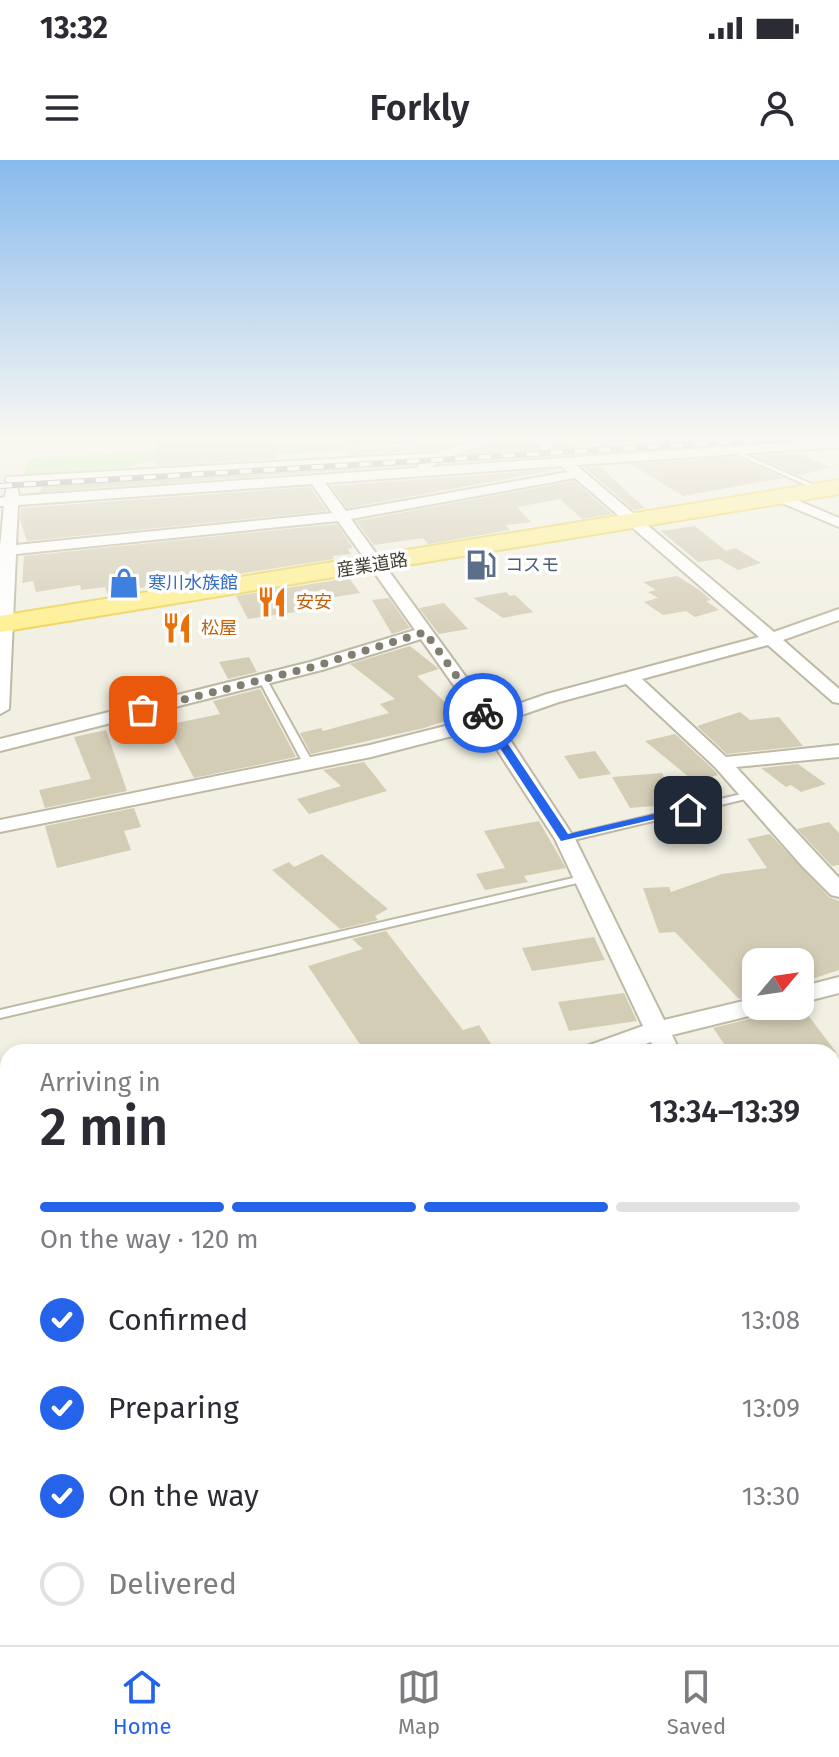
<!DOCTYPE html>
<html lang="en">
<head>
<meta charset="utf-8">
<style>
  :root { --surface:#fff; --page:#f2f2f3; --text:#2b2b33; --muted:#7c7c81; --line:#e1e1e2; --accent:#2563eb }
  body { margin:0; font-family:"Fira Sans","Noto Sans JP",sans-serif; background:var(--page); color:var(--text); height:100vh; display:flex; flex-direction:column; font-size:30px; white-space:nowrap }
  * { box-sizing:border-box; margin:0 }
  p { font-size:26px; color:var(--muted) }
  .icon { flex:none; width:44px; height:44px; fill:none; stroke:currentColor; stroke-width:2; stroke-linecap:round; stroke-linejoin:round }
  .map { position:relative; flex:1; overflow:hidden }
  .details { position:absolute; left:0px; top:884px; width:840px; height:602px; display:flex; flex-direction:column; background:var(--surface); border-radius:24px 24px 0 0; box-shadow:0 4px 12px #0003 }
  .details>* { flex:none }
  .needle { width:52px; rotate:61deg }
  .buttons { position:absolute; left:742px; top:788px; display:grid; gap:16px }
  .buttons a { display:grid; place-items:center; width:72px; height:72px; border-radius:16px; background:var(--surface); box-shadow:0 4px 12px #0003; font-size:40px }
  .pin { position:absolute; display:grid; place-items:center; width:68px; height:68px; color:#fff; margin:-34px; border-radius:16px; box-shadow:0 4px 12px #0006 }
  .courier { position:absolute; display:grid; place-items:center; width:80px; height:80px; margin:-40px; border:6px solid #2563eb; border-radius:50%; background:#fff; color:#222; box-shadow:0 2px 10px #0007 }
  .headline em { font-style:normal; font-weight:600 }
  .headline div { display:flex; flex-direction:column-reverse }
  .headline { display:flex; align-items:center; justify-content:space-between; height:136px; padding:0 40px }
  h1 { font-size:52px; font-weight:600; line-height:60px }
  .bar { display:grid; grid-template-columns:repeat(4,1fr); gap:12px 8px; align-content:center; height:96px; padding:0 40px }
  .bar i { height:10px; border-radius:6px; background:var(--line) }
  .bar .current { background:var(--accent) }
  .bar p { grid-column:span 4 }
  ol { padding:0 40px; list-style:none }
  li { display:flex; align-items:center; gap:24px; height:88px }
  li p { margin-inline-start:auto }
  li .icon { padding:8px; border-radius:50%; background:var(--accent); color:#fff; stroke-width:4 }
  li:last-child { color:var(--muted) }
  li i { width:44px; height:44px; border:4px solid var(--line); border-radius:50% }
  .status { display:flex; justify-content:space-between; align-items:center; height:56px; padding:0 40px; background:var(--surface); direction:ltr }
  .status svg { height:22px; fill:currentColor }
  header { display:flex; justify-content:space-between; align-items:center; height:104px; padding:0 40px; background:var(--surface); font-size:36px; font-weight:600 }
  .tabs { display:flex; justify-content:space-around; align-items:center; height:112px; border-top:2px solid var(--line); background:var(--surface); font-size:22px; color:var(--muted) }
  .tabs a { display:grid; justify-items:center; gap:4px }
  .tabs .current { color:var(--accent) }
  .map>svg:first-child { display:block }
  .green { fill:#c2eaa7 }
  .building { fill:#d4cdb6 }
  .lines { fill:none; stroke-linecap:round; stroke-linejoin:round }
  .lane-casing { stroke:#beb9a4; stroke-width:4 }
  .street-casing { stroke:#beb9a4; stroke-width:4 }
  .secondary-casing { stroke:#d5cd8e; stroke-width:4 }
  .primary-casing { stroke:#ebd457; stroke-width:4 }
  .lane { fill:#fff; fill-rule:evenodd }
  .street { fill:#fff; fill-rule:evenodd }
  .secondary { fill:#fff9bf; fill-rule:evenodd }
  .primary { fill:#ffef8e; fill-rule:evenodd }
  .rail-far1-casing { stroke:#939393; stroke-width:6 }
  .rail-casing { stroke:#939393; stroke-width:12 }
  .rail-far1 { stroke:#fff; stroke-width:4; stroke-dasharray:12; stroke-linecap:butt }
  .rail { stroke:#fff; stroke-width:9; stroke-dasharray:26; stroke-linecap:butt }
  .route { fill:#2563eb }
  .done { stroke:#817d70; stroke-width:8; stroke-dasharray:0 14.4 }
  .labels { text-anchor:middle; stroke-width:7; stroke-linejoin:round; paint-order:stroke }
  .far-street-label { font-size:18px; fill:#443f32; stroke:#fff }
  .far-service-label { font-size:18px; fill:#4e5e75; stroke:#fff; text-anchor:start }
  .far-shop-label { font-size:18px; fill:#366cbe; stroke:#fff; text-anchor:start }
  .far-food-label { font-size:18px; fill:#c56008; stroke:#fff; text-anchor:start }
</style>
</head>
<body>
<div class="status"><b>13:32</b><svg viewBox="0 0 49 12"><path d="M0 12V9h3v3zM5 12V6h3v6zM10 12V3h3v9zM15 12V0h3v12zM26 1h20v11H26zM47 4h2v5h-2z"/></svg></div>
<header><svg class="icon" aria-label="menu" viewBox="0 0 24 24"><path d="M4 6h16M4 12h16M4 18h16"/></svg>Forkly<svg class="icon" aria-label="person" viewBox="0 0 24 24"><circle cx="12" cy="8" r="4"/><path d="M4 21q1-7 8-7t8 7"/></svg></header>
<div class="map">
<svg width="839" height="1485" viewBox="0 0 839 1485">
  <rect width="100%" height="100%" fill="#f2f0e2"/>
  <path class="green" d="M389 279H434L338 291 152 301 129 307V311L24 316 27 300 34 298Z"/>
  <path class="building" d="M158 279H271L278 299 155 306Z
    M501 279H529L544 293 556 289 550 279H569L585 293 444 303Z
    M590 279H758V282L610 292Z
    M455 284 434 290 346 295 345 290Z
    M797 293 829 307 800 316 755 296Z
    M735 297 784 318 683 336 631 304Z
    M416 303 415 305 40 332 42 326Z
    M599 306 645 348 634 350 584 307Z
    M560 309 347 348 331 326Z
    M574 321 612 354 582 359 560 339 517 347 531 362 506 365 510 370 428 384 423 378 374 385 356 361Z
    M310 327 327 351 27 381 20 360 21 348Z
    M337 364 353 388 348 389 351 394 333 396 334 399 226 416 222 409 165 418 166 421 146 424 147 427 107 433 105 427 81 430 80 425 36 432 33 421 22 423 24 396Z
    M695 366 726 391 735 388 761 403 738 410 719 399 698 402 661 371Z
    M677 416 698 429 711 440 706 441 719 450 695 457 686 451 663 455 644 442 658 438 648 432 656 430 643 422Z
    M349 418 360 433 311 441 316 449 248 459 236 436Z
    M506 432 510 436 515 435 533 452 503 458 473 438Z
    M389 438 410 468 392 474 372 440Z
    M444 443 468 469 439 474 419 448Z
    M410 486 439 509 417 516 460 556 424 568 311 594 300 573 321 568 323 571 389 553 380 544 395 539 350 504Z
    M249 497 257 512 228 519 219 502Z
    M260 529 296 597 194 618 166 565 220 554 213 541Z
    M740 552 750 560 779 557 803 586 727 594 697 566Z
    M106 570 127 631 45 648 39 630 91 619 74 577Z
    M675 574 713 609 718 615 695 622 645 581Z
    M595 591 611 614 579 619 564 596Z
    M364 602 387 631 309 654 297 639 341 626 323 610Z
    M798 604 826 624 801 632 791 625 786 627 761 608Z
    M662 613 678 644 630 648 612 617Z
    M134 648 141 667 124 671 131 690 57 708 45 666Z
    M539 661 566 708 524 716 528 722 485 730 476 714 505 708 484 671Z
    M829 662 839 673V705L832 706 797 669Z
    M770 674 829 737 839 741V810L800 823V802H756V835L739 839 675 772 659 773 643 728 669 727 671 732 722 714 767 708 747 679Z
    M322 694 388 749 375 756 378 760 340 769 272 710 289 702 294 707Z
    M386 771 463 870 479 865 496 892H365L308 806 363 789 352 779Z
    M594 777 605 800 532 811 522 788Z
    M624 833 637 861 569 871 558 842Z
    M801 846 836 892H730L713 868Z"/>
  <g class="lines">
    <g class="lane-casing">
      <path id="lane" d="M729 289H733L825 330 820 331 729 291Z
        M263 517 267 520 313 603 311 605 308 606 303 603 259 520Z
        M750 632 754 633 755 635 754 637 565 682 560 679 565 676Z
        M586 715 590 716 591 718 590 720 0 858V850Z"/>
    </g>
    <g class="street-casing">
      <path id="street" d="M479 279H498L445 299 431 307 839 279V287L576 305 774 472 839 449V460L783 480 839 529V543L833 542 768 485 642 519 726 597 839 585V597L736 607 839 718V737L831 735 802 706 715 607 626 524 559 542 499 563 575 679 664 860 756 838V846H768L765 852 672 875 680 892H656L651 882 622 892H584L587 886 643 866 555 679 483 568 371 597 0 672V660L370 585 477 558 421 479 322 510 0 591V579L310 502 415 470 338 361 16 394 9 549 0 554V386L4 346H0V338L5 337 7 326H17L19 336 416 308 424 300 12 324 5 320 7 317 435 293ZM561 306 568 312 346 351 325 323ZM575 318 759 477 547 534 492 553 351 359ZM312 324 332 353 16 385 18 345Z
        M532 279H546L554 287 543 290Z
        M780 333 839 358V367L775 340V334Z
        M839 817V833L800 843V827Z
        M8 1090V1114L0 1116V1092Z
        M839 1336V1372L832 1375V1339Z
        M484 1478H521L518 1485H481Z"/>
    </g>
    <g class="secondary-casing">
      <path id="secondary" d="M839 1034V1067L832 1069V1036Z
        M8 1413V1466L0 1469V1416Z"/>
    </g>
    <g class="primary-casing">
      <path id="primary" d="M839 320V334L0 472V456Z"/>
    </g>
    <use href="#lane" class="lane"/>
    <use href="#street" class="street"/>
    <use href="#secondary" class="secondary"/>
    <use href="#primary" class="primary"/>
    <g class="rail-far1-casing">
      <path id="rail-far1" d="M0 326 784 279"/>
    </g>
    <g class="rail-casing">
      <path id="rail" d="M0 1147 8 1152
        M0 1173 8 1179
        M460 1478 471 1485
        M516 1478 527 1485"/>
    </g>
    <use href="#rail-far1" class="rail-far1"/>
    <use href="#rail" class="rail"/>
  </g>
  <linearGradient id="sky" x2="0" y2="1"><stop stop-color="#88baed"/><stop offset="0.57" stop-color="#f9f8f2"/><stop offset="1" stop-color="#f9f8f2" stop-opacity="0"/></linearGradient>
  <rect width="839" height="487" fill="url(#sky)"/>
  <path class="route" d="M479 551H486L568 674 688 646 694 650 561 681 477 553Z"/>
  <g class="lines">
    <path class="done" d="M143 550 316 506 425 472 483 553"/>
  </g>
  <defs>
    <g id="fuel-bare" transform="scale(2.4)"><path d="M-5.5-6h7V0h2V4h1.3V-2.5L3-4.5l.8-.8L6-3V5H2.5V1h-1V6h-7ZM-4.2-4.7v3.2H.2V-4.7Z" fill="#5c6f8a" stroke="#fff" stroke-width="2.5" paint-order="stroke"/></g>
    <g id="shop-bare" transform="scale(2.4)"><path d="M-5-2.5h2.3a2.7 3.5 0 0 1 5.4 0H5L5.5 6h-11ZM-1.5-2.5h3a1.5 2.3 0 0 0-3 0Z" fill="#3f7fe0" stroke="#fff" stroke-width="2.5" paint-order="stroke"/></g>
    <g id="restaurant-bare" transform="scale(2.4)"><path d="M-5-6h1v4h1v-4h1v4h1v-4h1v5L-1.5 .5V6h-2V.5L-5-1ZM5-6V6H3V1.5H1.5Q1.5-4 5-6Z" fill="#e8710a" stroke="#fff" stroke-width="2.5" paint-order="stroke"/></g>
  </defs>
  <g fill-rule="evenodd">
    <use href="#fuel-bare" x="481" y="405"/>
    <use href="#shop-bare" x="124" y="423"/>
    <use href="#restaurant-bare" x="272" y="442"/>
    <use href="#restaurant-bare" x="177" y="468"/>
  </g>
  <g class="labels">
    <g class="far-street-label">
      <text transform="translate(372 405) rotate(-9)" y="6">産業道路</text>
    </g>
    <g class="far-service-label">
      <text x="505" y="411">コスモ</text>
    </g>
    <g class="far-shop-label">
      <text x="148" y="429">寒川水族館</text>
    </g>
    <g class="far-food-label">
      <text x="296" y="448">安安</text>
      <text x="201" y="474">松屋</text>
    </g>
  </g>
</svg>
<div class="buttons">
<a><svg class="needle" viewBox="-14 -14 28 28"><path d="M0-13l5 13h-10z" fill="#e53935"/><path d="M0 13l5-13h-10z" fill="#7c7c81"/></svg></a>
</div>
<div class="pin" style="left:143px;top:550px;background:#ea580c"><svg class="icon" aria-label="bag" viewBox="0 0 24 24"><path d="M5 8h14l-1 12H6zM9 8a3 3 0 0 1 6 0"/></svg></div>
<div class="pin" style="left:688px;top:650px;background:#1f2937"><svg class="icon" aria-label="home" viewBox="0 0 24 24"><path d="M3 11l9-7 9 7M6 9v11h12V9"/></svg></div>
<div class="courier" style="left:483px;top:553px"><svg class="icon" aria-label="bike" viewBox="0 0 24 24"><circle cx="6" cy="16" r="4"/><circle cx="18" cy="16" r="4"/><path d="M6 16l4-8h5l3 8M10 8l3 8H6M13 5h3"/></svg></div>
<section class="details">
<div class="headline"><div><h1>2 min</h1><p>Arriving in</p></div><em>13:34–13:39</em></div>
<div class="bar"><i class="current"></i><i class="current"></i><i class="current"></i><i></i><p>On the way · 120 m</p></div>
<ol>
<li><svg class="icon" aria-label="check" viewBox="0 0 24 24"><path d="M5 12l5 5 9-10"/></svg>Confirmed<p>13:08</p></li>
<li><svg class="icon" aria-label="check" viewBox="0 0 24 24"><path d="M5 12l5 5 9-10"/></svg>Preparing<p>13:09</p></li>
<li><svg class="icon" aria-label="check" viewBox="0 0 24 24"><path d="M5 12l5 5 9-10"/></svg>On the way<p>13:30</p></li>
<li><i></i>Delivered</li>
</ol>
</section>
</div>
<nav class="tabs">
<a class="current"><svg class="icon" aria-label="home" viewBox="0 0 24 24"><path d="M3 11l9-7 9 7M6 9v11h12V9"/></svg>Home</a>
<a><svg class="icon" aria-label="map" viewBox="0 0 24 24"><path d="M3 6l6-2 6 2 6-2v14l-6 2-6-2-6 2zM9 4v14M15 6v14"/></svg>Map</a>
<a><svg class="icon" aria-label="saved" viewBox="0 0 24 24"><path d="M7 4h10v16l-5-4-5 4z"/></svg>Saved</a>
</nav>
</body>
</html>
